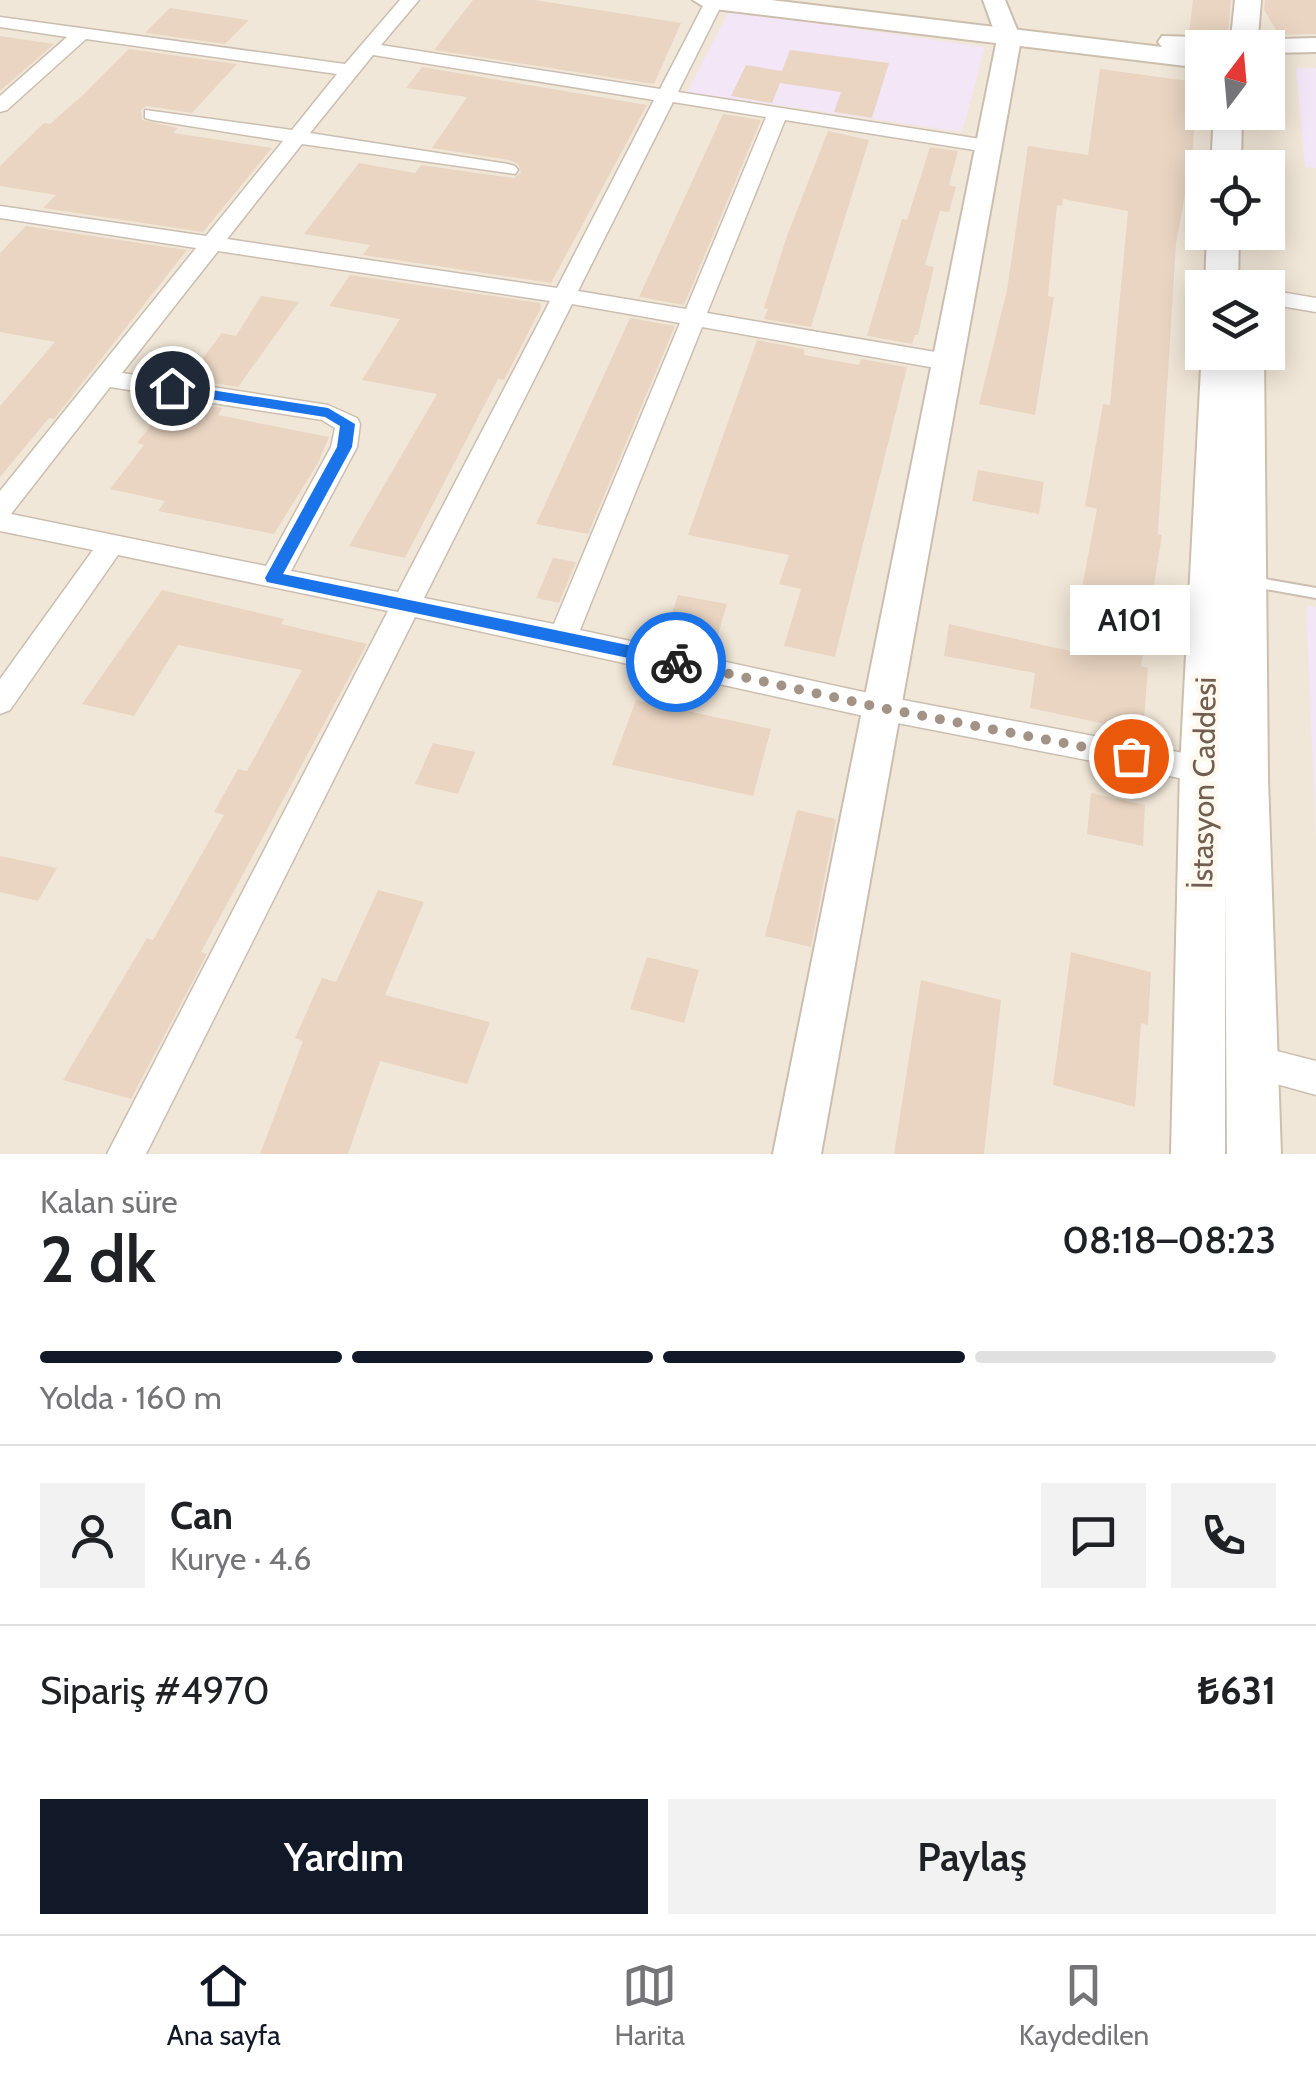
<!DOCTYPE html>
<html lang="tr">
<head>
<meta charset="utf-8">
<style>
  :root { --surface:#fff; --page:#f2f2f2; --text:#202124; --muted:#757577; --line:#e0e0e0; --accent:#111827 }
  body { margin:0; font-family:Cabin,sans-serif; background:var(--page); color:var(--text); height:100vh; display:flex; flex-direction:column; font-size:38px; white-space:nowrap }
  * { box-sizing:border-box; margin:0 }
  p { font-size:32px; color:var(--muted) }
  .icon { flex:none; width:55px; height:55px; fill:none; stroke:currentColor; stroke-width:2; stroke-linecap:round; stroke-linejoin:round }
  .map { position:relative; height:1154px; overflow:hidden }
  .sheet { display:flex; flex-direction:column; background:var(--surface); flex:1 }
  .sheet>* { flex:none }
  .needle { width:65px; rotate:16deg }
  .buttons { position:absolute; left:1185px; top:30px; display:grid; gap:20px }
  .buttons a { display:grid; place-items:center; width:100px; height:100px; border-radius:0px; background:var(--surface); box-shadow:0 5px 25px #0003; font-size:50px }
  .pin { position:absolute; display:grid; place-items:center; width:85px; height:85px; color:#fff; margin:-42px; border:5px solid #fff; border-radius:50%; box-shadow:0 2px 10px #0007 }
  .courier { position:absolute; display:grid; place-items:center; width:100px; height:100px; margin:-50px; border:8px solid #1a73e8; border-radius:50%; background:#fff; color:#222; box-shadow:0 2px 12px #0007 }
  .bubble { position:absolute; height:70px; border-radius:0px; background:var(--surface); box-shadow:0 5px 25px #0003; font-size:32px; font-weight:600; line-height:70px; text-align:center }
  .headline em { font-style:normal; font-weight:600 }
  .headline div { display:flex; flex-direction:column-reverse }
  .headline { display:flex; align-items:center; justify-content:space-between; height:170px; padding:0 40px }
  h1 { font-size:65px; font-weight:600; line-height:75px }
  .bar { display:grid; grid-template-columns:repeat(4,1fr); gap:15px 10px; align-content:center; height:120px; padding:0 40px }
  .bar i { height:12px; border-radius:8px; background:var(--line) }
  .bar .current { background:var(--accent) }
  .bar p { grid-column:span 4 }
  .line { display:flex; align-items:center; gap:25px; padding:0 40px; border-top:2px solid var(--line) }
  .line div { flex:1 }
  .round { display:grid; place-items:center; flex:none; width:105px; height:105px; border-radius:0px; background:var(--page) }
  .button { display:flex; gap:20px; margin-top:auto; padding:20px 40px }
  .button a { flex:1; height:115px; border-radius:0px; background:var(--accent); color:#fff; font-size:40px; font-weight:600; line-height:115px; text-align:center }
  .button a+a { background:var(--page); color:var(--text) }
  .tabs { display:flex; justify-content:space-around; align-items:center; height:140px; border-top:2px solid var(--line); background:var(--surface); font-size:28px; color:var(--muted) }
  .tabs a { display:grid; justify-items:center; gap:5px }
  .tabs .current { color:var(--accent) }
  .map>svg:first-child { display:block }
  .residential { fill:#f1e7d8; fill-rule:evenodd }
  .education { fill:#f2e6f7 }
  .building { fill:#ead5c2 }
  .lines { fill:none; stroke-linecap:round; stroke-linejoin:round }
  .service-casing { stroke:#cbbeb0; stroke-width:4 }
  .minor-casing { stroke:#cbbeb0; stroke-width:3 }
  .tertiary-casing { stroke:#cbbeb0; stroke-width:4 }
  .secondary-casing { stroke:#cdbfae; stroke-width:4 }
  .service { fill:#fff; fill-rule:evenodd }
  .minor { fill:#fff; fill-rule:evenodd }
  .tertiary { fill:#fff; fill-rule:evenodd }
  .secondary { fill:#fff; fill-rule:evenodd }
  .route { fill:#1a73e8 }
  .done { stroke:#a29386; stroke-width:10; stroke-dasharray:0 18 }
  .labels { text-anchor:middle; stroke-width:9; stroke-linejoin:round; paint-order:stroke }
  .street-label { font-size:30px; fill:#725e50; stroke:#fdf9ef }
</style>
</head>
<body>
<div class="map">
<svg width="1316" height="1154" viewBox="0 0 1316 1154">
  <rect width="100%" height="100%" fill="#faf5e9"/>
  <path class="residential" d="M0 0H1316V1154H0ZM1202 48H1268V112H1202ZM1202 168H1268V232H1202ZM1202 288H1268V352H1202Z"/>
  <path class="education" d="M729 11 985 47 962 132 687 92Z
    M1296 68H1316V168L1305 167Z
    M1306 605 1316 607V839Z"/>
  <path class="building" d="M473 0H535L681 23 654 84 434 50Z
    M1193 0H1231L1228 34 1189 33Z
    M1265 0H1316V34L1279 35 1264 10Z
    M170 8 249 20 225 44 145 33Z
    M0 36 54 44 0 91Z
    M129 49 237 64 192 113 146 106 141 110 142 120 178 128 173 133 272 148 203 232 43 208 56 195 0 186V166L44 123 50 124 84 94Z
    M790 50 889 63 872 118 834 112 841 92 780 83 772 103 731 96 746 65 782 71Z
    M422 67 647 105 551 283 363 255 370 245 304 234 359 163 415 173 421 165 514 178 521 172 518 164 509 160 432 148 467 97 406 88Z
    M1100 69 1196 82 1193 150 1176 244 1158 534 1162 535 1141 666 1148 668 1143 732 1030 708 1035 673 944 656 949 624 1070 651 1097 509 1085 506 1103 404 1110 405 1128 211 1063 199 1062 206 1057 205 1048 296 1054 297 1035 415 979 404 1007 290 1028 146 1088 155Z
    M723 114 761 120 684 305 639 297Z
    M828 131 869 140 811 327 764 319 768 309 764 308 787 236Z
    M930 147 958 151 949 185 956 187 949 212 940 211 925 265 934 267 918 335H915L912 344 867 336 902 219 907 220Z
    M26 226 187 250 54 419 49 418 0 477V406L55 342 0 332V253Z
    M350 275 540 303 541 308 504 380 498 379 405 558 349 546 437 394 362 380 400 319 329 306Z
    M261 296 299 302 238 387 187 379 222 333 236 336Z
    M630 318 675 326 588 534 536 524Z
    M757 340 804 349V355L859 365 861 359 907 367 835 657 784 646 801 589 779 584 789 555 688 535Z
    M171 400 222 408 218 415 329 437 318 463 274 534 158 511 165 501 110 489 144 445 137 443Z
    M978 470 1044 482 1039 514 972 501Z
    M553 558 576 562 559 603 536 598Z
    M162 590 284 619 281 624 367 644 201 952 207 954 131 1099 63 1080 147 938 153 940 224 815 214 812 238 769 247 771 302 670 178 645 134 716 82 704Z
    M678 595 727 604 718 635 668 625Z
    M636 700 771 729 753 796 612 765Z
    M433 743 475 752 458 794 415 784Z
    M1091 793 1145 805 1143 846 1087 834Z
    M797 810 836 819 811 947 765 936Z
    M0 856 57 868 38 901 0 892Z
    M378 890 424 902 385 995 490 1022 467 1084 380 1061 348 1154H260L303 1041 295 1038 322 978 336 982Z
    M1071 952 1151 972 1148 1025 1141 1023 1135 1107 1053 1085Z
    M647 957 699 970 684 1023 630 1009Z
    M921 980 1001 1000 984 1154H894Z"/>
  <g class="lines">
    <g class="service-casing">
      <path id="service" d="M1248 576 1316 588V598L1243 585 1241 581Z"/>
    </g>
    <g class="minor-casing">
      <path id="minor" d="M400 0H419L381 45 660 89 706 0H724L678 92 987 140 997 146 987 152 785 120 707 313 947 354 959 362 947 370 702 327 580 630 882 696 1215 759 1226 763 1230 772 1226 781 1215 785 882 720 415 617 146 1154H107L388 611 118 555 10 710 0 714V679L93 550 0 531V491L196 248 0 218V206L206 236 283 141 152 120 145 118V110L292 130 337 74 86 39 7 110 0 112V96L67 37 0 27V17L345 64ZM373 55 654 100 557 288 227 239 302 144 515 174 518 170 515 166 508 164 310 133ZM673 102 766 117 686 309 578 291ZM218 251 550 301 398 592 291 571 357 447 360 424 357 418 328 405 122 373ZM572 304 680 323 554 624 424 598ZM110 387 322 420 335 428 331 447 266 566 11 514Z
        M1268 290 1316 298V312L1268 304Z
        M1253 1045 1316 1061V1095L1240 1074 1235 1062 1240 1050Z"/>
    </g>
    <g class="tertiary-casing">
      <path id="tertiary" d="M983 0H1005L1021 39 821 1154H773L997 39Z
        M1316 38V52L1268 53V48L1231 47 1243 40Z"/>
    </g>
    <g class="secondary-casing">
      <path id="secondary" d="M693 0H771L1162 47 1158 42 1162 36 1231 38 1235 0H1261L1257 48H1202V68L706 8Z
        M1214 112H1242L1241 168H1211Z
        M1207 232H1239L1238 288H1205Z
        M1202 349V352H1264L1268 779 1281 1154H1227L1225 885V1154H1171L1180 769Z"/>
    </g>
    <use href="#service" class="service"/>
    <use href="#minor" class="minor"/>
    <use href="#tertiary" class="tertiary"/>
    <use href="#secondary" class="secondary"/>
  </g>
  <path class="route" d="M172 384 328 408 355 424 352 447 283 574 676 655 682 657V667L676 668 267 582 265 578 337 447 340 426 325 417 166 392V385Z"/>
  <g class="lines">
    <path class="done" d="M676 662 882 708 1131 756"/>
  </g>
  <g class="labels">
    <g class="street-label">
      <text transform="translate(1204 783) rotate(-89)" y="10">İstasyon Caddesi</text>
    </g>
  </g>
</svg>
<div class="buttons">
<a><svg class="needle" viewBox="-14 -14 28 28"><path d="M0-13l5 13h-10z" fill="#e53935"/><path d="M0 13l5-13h-10z" fill="#757577"/></svg></a>
<a><svg class="icon" aria-label="locate" viewBox="0 0 24 24"><circle cx="12" cy="12" r="6"/><path d="M12 2v4M12 18v4M2 12h4M18 12h4"/></svg></a>
<a><svg class="icon" aria-label="layers" viewBox="0 0 24 24"><path d="M12 4l9 5-9 5-9-5zM3 14l9 5 9-5"/></svg></a>
</div>
<div class="pin" style="left:1131px;top:756px;background:#ea580c"><svg class="icon" aria-label="bag" viewBox="0 0 24 24"><path d="M5 8h14l-1 12H6zM9 8a3 3 0 0 1 6 0"/></svg></div>
<div class="pin" style="left:172px;top:388px;background:#1f2937"><svg class="icon" aria-label="home" viewBox="0 0 24 24"><path d="M3 11l9-7 9 7M6 9v11h12V9"/></svg></div>
<div class="courier" style="left:676px;top:662px"><svg class="icon" aria-label="bike" viewBox="0 0 24 24"><circle cx="6" cy="16" r="4"/><circle cx="18" cy="16" r="4"/><path d="M6 16l4-8h5l3 8M10 8l3 8H6M13 5h3"/></svg></div>
<div class="bubble" style="left:1070px;top:585px;width:120px">A101</div>
</div>
<section class="sheet">
<div class="headline"><div><h1>2 dk</h1><p>Kalan süre</p></div><em>08:18–08:23</em></div>
<div class="bar"><i class="current"></i><i class="current"></i><i class="current"></i><i></i><p>Yolda · 160 m</p></div>
<div class="line" style="height:180px"><a class="round"><svg class="icon" aria-label="person" viewBox="0 0 24 24"><circle cx="12" cy="8" r="4"/><path d="M4 21q1-7 8-7t8 7"/></svg></a><div><b>Can</b><p>Kurye · 4.6</p></div><a class="round"><svg class="icon" aria-label="chat" viewBox="0 0 24 24"><path d="M4 5h16v11H9l-5 4z"/></svg></a><a class="round"><svg class="icon" aria-label="phone" viewBox="0 0 24 24"><path d="M5 4h4l2 5-3 2q2 4 5 5l2-3 5 2v4C11 20 4 13 5 4z"/></svg></a></div>
<div class="line" style="height:130px"><div>Sipariş #4970</div><b>₺631</b></div>
<div class="button"><a>Yardım</a><a>Paylaş</a></div>
</section>
<nav class="tabs">
<a class="current"><svg class="icon" aria-label="home" viewBox="0 0 24 24"><path d="M3 11l9-7 9 7M6 9v11h12V9"/></svg>Ana sayfa</a>
<a><svg class="icon" aria-label="map" viewBox="0 0 24 24"><path d="M3 6l6-2 6 2 6-2v14l-6 2-6-2-6 2zM9 4v14M15 6v14"/></svg>Harita</a>
<a><svg class="icon" aria-label="saved" viewBox="0 0 24 24"><path d="M7 4h10v16l-5-4-5 4z"/></svg>Kaydedilen</a>
</nav>
</body>
</html>
